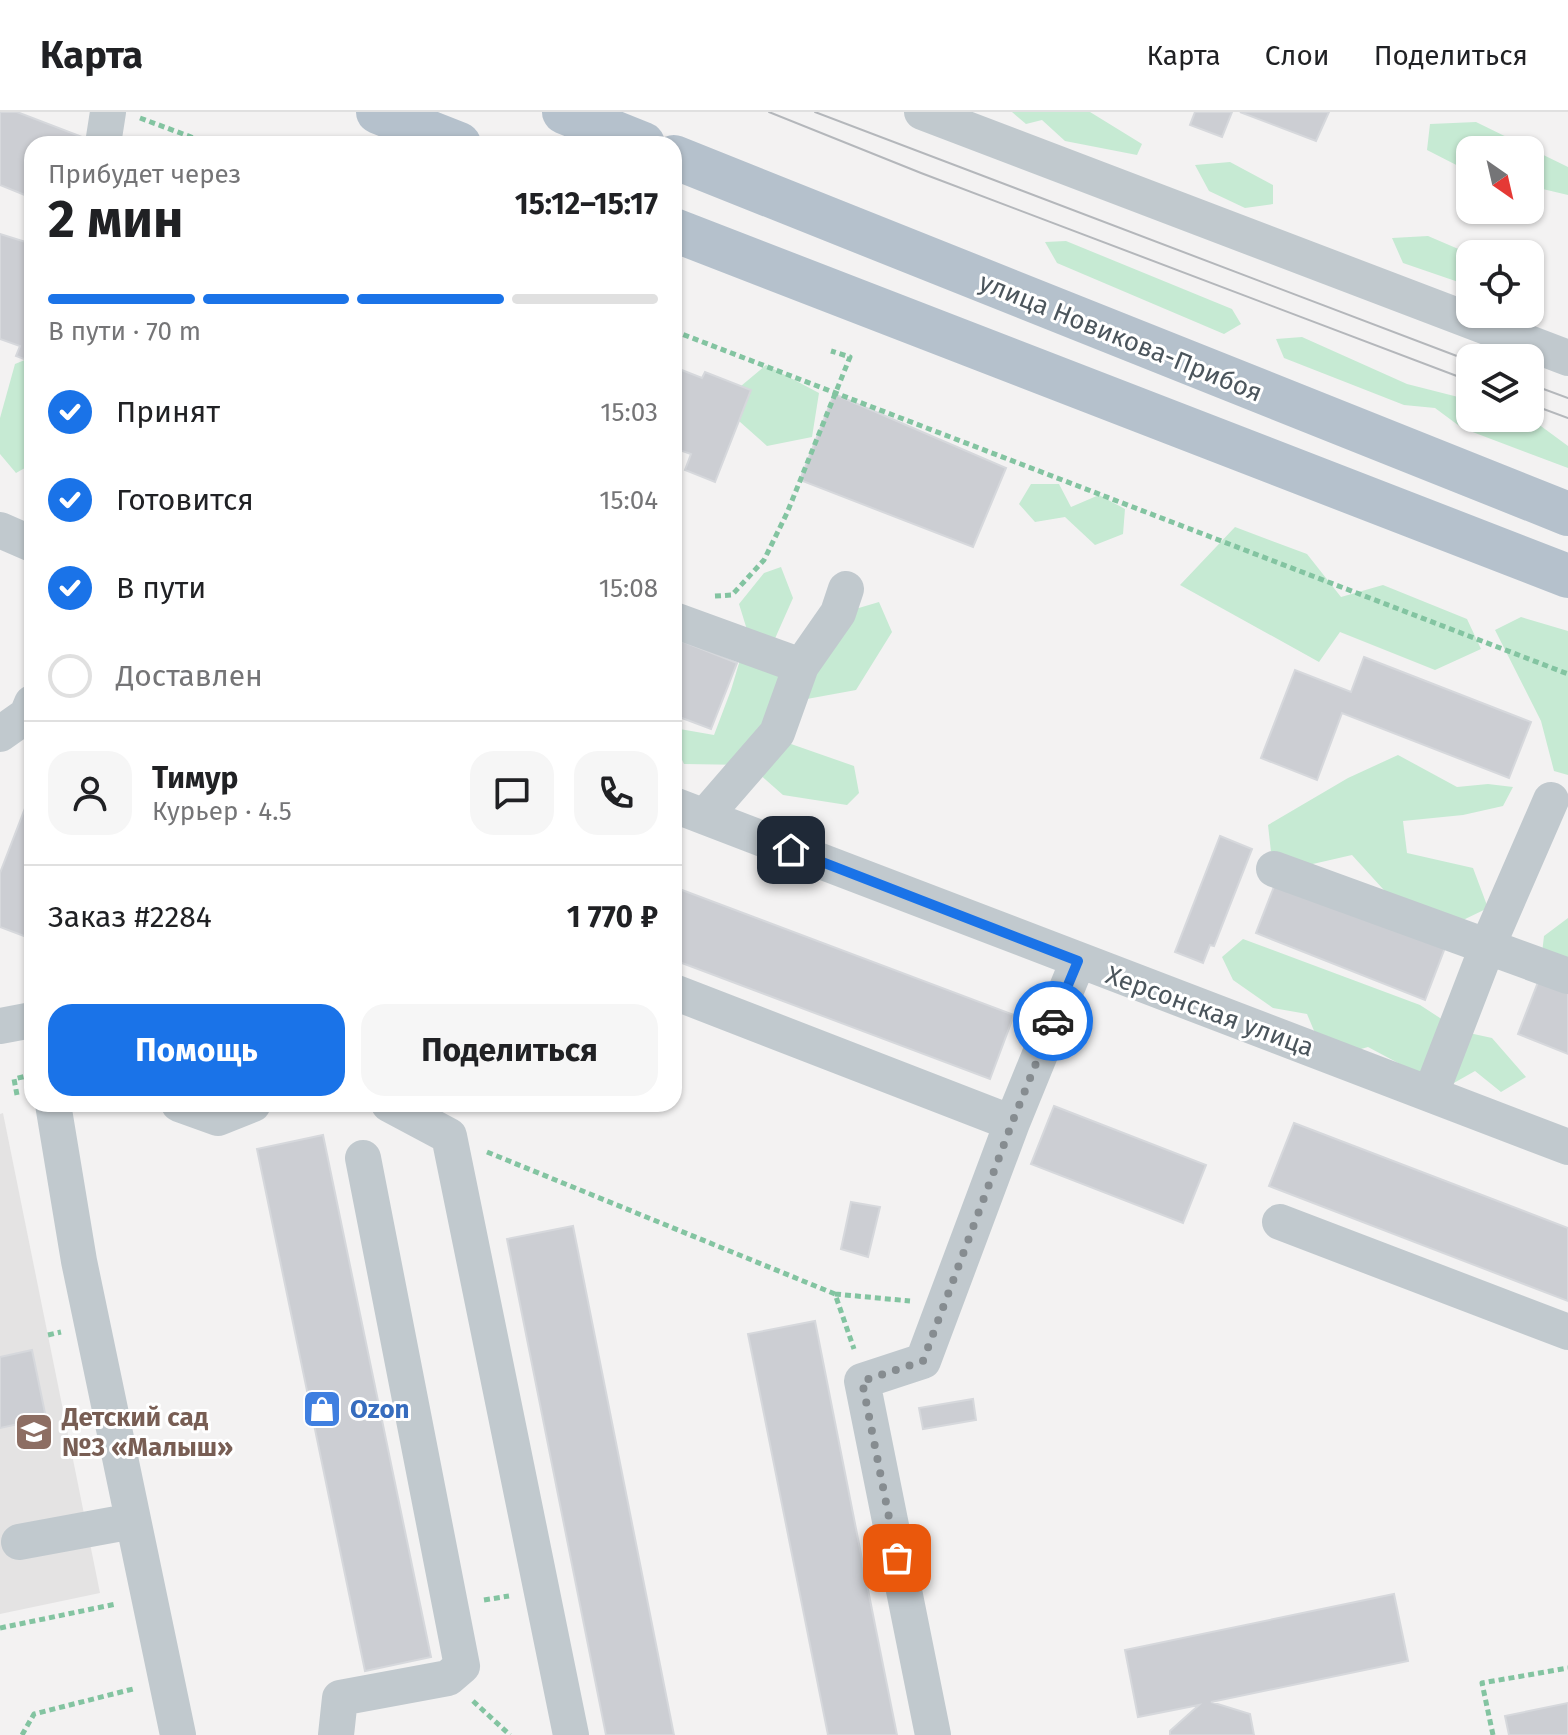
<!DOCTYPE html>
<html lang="ru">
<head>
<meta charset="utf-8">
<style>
  :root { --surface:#fff; --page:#f6f6f6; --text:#202124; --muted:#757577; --line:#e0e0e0; --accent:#1a73e8 }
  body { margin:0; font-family:"Fira Sans",sans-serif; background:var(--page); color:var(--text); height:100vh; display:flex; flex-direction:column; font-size:30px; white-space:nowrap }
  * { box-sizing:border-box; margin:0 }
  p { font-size:26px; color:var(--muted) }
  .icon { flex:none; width:44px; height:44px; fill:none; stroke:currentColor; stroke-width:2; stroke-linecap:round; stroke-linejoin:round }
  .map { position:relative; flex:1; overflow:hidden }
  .panel { position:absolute; left:24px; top:24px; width:658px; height:976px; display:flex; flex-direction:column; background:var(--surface); border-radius:24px; box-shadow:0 2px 6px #0004 }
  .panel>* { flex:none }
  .needle { width:52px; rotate:146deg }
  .tools { position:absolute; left:1456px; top:24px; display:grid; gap:16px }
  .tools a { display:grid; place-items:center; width:88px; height:88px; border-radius:16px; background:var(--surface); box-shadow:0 2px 6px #0004; font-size:40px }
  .pin { position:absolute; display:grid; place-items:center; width:68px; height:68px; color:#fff; margin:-34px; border-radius:16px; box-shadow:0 4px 12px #0006 }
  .courier { position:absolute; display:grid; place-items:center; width:80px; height:80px; margin:-40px; border:6px solid #1a73e8; border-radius:50%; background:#fff; color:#222; box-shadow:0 2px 10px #0007 }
  .summary em { font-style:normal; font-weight:700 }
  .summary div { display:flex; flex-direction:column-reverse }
  .summary { display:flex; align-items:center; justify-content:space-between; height:136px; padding:0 24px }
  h1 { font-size:52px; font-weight:700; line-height:60px }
  .bar { display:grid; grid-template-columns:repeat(4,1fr); gap:12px 8px; align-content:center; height:96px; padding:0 24px }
  .bar i { height:10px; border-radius:6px; background:var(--line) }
  .bar .current { background:var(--accent) }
  .bar p { grid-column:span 4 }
  .line { display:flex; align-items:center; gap:20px; padding:0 24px; border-top:2px solid var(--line) }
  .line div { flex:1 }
  .round { display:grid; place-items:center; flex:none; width:84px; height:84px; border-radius:24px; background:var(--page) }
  ol { padding:0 24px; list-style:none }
  li { display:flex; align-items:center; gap:24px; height:88px }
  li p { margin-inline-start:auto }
  li .icon { padding:8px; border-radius:50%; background:var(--accent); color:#fff; stroke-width:4 }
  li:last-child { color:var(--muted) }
  li i { width:44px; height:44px; border:4px solid var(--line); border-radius:50% }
  .cta { display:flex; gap:16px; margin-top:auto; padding:16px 24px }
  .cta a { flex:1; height:92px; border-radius:24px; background:var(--accent); color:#fff; font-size:32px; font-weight:700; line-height:92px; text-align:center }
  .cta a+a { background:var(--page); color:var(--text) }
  header { display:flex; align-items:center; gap:48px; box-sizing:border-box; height:112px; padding:0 40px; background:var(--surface); border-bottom:2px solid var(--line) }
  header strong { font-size:38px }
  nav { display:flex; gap:44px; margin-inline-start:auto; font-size:28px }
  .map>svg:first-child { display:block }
  .education { fill:#e4e3e3 }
  .green { fill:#c6ead3 }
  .building { fill:#ccced3; stroke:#d6d8dc; stroke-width:2 }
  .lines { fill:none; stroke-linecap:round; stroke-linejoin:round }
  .path { stroke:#83c4a1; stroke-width:5; stroke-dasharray:6 4; stroke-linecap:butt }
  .minor { stroke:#c1c9ce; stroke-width:36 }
  .major { stroke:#b5c1cc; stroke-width:44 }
  .tram { stroke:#b4b7bb; stroke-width:2 }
  .done { stroke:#868c90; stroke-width:8; stroke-dasharray:0 14.4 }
  .route { stroke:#1a73e8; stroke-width:10 }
  .labels { text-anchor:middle; stroke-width:6; stroke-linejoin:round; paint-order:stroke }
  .street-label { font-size:26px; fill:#4b555c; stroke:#fff }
  .shop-label { font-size:26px; font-weight:bold; fill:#366cbe; stroke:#fff; text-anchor:start }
  .education-label { font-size:26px; font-weight:bold; fill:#785e54; stroke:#fff; text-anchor:start }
</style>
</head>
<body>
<header>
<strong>Карта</strong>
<nav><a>Карта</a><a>Слои</a><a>Поделиться</a></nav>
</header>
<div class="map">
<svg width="1568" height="1623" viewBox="0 0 1568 1623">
  <rect width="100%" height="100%" fill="#f3f2f2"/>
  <path class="education" d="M3 1001 100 1481 0 1502V1002Z"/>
  <path class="green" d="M1012 0H1090L1142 32 1137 43 1065 29 1042 8 1026 12Z
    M1476 10 1568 55V83L1530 74V38H1470V60L1427 38 1430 12Z
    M1230 50 1273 73V92L1245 96 1209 79 1195 53Z
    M1428 124 1470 142V174L1403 151 1392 126Z
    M1066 129 1232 197 1241 212 1224 222 1057 151 1045 130Z
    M1302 225 1407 272 1470 288V306H1530L1568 334V356L1462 316 1435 296 1404 293 1284 246 1276 227Z
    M32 245V352L16 361 0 342V306L15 252Z
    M766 253 819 281 812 325 767 334 739 309 741 274Z
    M1031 372H1059L1071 395 1099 383 1125 397 1123 422 1095 433 1065 405 1035 410 1019 392Z
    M1235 415 1307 442 1341 485 1383 473 1467 507 1481 537 1435 558 1340 520 1319 550 1180 473Z
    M781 455 793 486 773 531 797 559 852 498 879 490 892 520 856 578 785 591 771 625 854 654 859 681 847 693 783 683 749 653 684 652 674 631V616L714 623 731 578 748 521 739 492 764 461Z
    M1521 505 1568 519V663L1554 659 1541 609 1495 518Z
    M1398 643 1457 675 1488 672 1513 675 1503 694 1463 703 1403 709 1407 741 1473 756 1488 796 1461 809 1393 788 1352 743 1304 754 1271 740 1268 713 1348 666Z
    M1568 806V851L1542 841 1544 824Z
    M1243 827 1420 893 1460 919 1492 926 1526 965 1501 980 1475 959 1445 976 1368 935 1343 942 1320 933 1307 902 1273 896 1233 868 1222 845Z"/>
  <path class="building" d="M0 0H17L85 26 83 32H32V86L0 73Z
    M1195 0H1232L1222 25 1190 13Z
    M1240 0H1329L1316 29Z
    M0 122 32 132V250L16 244 20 234 0 227Z
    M674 255 702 266 705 260 751 278 715 370 685 358 691 342 674 336Z
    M834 282 1006 356 973 435 800 368Z
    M674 526 737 551 711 617 674 603Z
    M1364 545 1531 610 1509 666 1342 601 1317 668 1261 646 1295 558 1351 580Z
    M32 678V827L0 815V761Z
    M1220 724 1252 737 1214 834 1210 833 1203 851 1175 840Z
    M1277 767 1446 833 1425 888 1256 821Z
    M674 775 1014 903 990 967 674 848Z
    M1540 865 1568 876V942L1518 922Z
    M1054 994 1206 1053 1183 1111 1031 1052Z
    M1294 1011 1568 1116V1189L1269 1074Z
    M323 1023 431 1545 365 1559 257 1037Z
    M851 1090 880 1095 868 1145 841 1137Z
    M573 1114 674 1623H606L507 1127Z
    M815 1209 876 1518 897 1623H828L748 1222Z
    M32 1238 46 1306 0 1316V1245Z
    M973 1287 976 1308 923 1317 919 1296Z
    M1394 1482 1408 1549 1211 1590 1250 1602 1254 1623H1170V1619L1199 1593 1138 1605 1125 1538Z
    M1568 1591V1623H1509L1505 1604Z"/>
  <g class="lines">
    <path class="path" d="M140 6 210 32
      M674 219 1568 562
      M715 484 732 483 764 448 787 401 850 245 831 239
      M17 983 14 967 31 963
      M487 1040 835 1182 854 1237
      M835 1182 910 1189
      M48 1223 61 1220
      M484 1488 509 1484
      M0 1516 116 1492
      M473 1589 510 1623
      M22 1623 34 1602 133 1577
      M1493 1623 1482 1571 1568 1556"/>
    <path class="minor" d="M922 0 1568 246
      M103 32 108 0
      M0 418 32 432
      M674 508 801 554
      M0 622 27 603 32 591
      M674 693 1568 1035
      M705 704 777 621 801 554 838 501 846 477
      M1274 757 1568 864
      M674 880 1012 1011
      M0 914 32 908
      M1431 981 1488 833 1551 688
      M53 992 79 1149 178 1623
      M179 992 218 1006 253 992
      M389 992 449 1024 571 1623
      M1280 1110 1568 1220
      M19 1430 133 1409
      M336 1623 340 1586 448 1566 462 1554 363 1046
      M933 1623 862 1269 923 1249 1012 1011 1078 849"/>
    <path class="major" d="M378 0 459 32
      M564 0 643 32
      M674 45 1568 402
      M674 118 1568 464"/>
    <path class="tram" d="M769 0 921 61 1470 269
      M815 0 1470 249
      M1530 272 1568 286
      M1530 292 1568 306"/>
  </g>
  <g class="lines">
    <path class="done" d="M897 1446 862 1269 923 1249 1012 1011 1053 909"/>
    <path class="route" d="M791 738 1078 849 1053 909"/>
  </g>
  <defs>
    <g id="shop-square" transform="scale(2)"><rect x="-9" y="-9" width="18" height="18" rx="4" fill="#3f7fe0" stroke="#fff"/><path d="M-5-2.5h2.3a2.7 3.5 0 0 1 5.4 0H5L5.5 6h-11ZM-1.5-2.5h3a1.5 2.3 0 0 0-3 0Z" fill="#fff"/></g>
    <g id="school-square" transform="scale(2)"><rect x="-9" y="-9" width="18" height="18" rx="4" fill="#8d6e63" stroke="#fff"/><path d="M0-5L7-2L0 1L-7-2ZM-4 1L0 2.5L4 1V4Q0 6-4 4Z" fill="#fff"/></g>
  </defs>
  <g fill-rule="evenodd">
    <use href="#shop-square" x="322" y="1297"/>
    <use href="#school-square" x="34" y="1320"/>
  </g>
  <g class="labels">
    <g class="street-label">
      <text transform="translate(1121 225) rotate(22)" y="9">улица Новикова-Прибоя</text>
      <text transform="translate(1210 899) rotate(20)" y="9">Херсонская улица</text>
    </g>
    <g class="shop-label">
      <text x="350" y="1306">Ozon</text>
    </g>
    <g class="education-label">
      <text x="62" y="1314">Детский сад<tspan x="62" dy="30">№3 «Малыш»</tspan></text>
    </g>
  </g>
</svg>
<div class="tools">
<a><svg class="needle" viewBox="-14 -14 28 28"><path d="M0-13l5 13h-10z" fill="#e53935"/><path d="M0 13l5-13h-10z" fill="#757577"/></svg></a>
<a><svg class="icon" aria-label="locate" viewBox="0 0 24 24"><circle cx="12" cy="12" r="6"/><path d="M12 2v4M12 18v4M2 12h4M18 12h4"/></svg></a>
<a><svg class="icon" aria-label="layers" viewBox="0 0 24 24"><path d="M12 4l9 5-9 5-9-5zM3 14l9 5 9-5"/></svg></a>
</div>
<div class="pin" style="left:897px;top:1446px;background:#ea580c"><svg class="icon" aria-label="bag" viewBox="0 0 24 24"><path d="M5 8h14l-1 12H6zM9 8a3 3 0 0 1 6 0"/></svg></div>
<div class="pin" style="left:791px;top:738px;background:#1f2937"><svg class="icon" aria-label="home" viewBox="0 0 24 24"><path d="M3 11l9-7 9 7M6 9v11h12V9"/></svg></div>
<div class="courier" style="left:1053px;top:909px"><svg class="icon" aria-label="car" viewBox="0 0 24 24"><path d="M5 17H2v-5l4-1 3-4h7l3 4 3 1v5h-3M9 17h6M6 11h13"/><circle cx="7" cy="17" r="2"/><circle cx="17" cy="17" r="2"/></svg></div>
<section class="panel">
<div class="summary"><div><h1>2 мин</h1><p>Прибудет через</p></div><em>15:12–15:17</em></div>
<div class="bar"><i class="current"></i><i class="current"></i><i class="current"></i><i></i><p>В пути · 70 m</p></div>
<ol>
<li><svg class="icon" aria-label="check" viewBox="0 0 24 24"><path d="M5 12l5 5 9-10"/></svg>Принят<p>15:03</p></li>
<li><svg class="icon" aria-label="check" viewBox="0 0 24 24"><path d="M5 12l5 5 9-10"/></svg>Готовится<p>15:04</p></li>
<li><svg class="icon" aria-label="check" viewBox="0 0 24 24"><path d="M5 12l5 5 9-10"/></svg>В пути<p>15:08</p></li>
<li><i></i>Доставлен</li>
</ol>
<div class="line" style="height:144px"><a class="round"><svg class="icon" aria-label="person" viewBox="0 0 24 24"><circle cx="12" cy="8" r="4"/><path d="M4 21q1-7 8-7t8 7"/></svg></a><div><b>Тимур</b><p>Курьер · 4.5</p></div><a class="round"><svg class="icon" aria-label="chat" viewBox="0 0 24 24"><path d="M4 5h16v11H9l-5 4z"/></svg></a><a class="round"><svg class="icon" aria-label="phone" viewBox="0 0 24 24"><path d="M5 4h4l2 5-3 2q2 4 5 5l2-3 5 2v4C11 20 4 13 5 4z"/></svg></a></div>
<div class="line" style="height:104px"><div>Заказ #2284</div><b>1 770 ₽</b></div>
<div class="cta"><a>Помощь</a><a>Поделиться</a></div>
</section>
</div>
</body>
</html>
